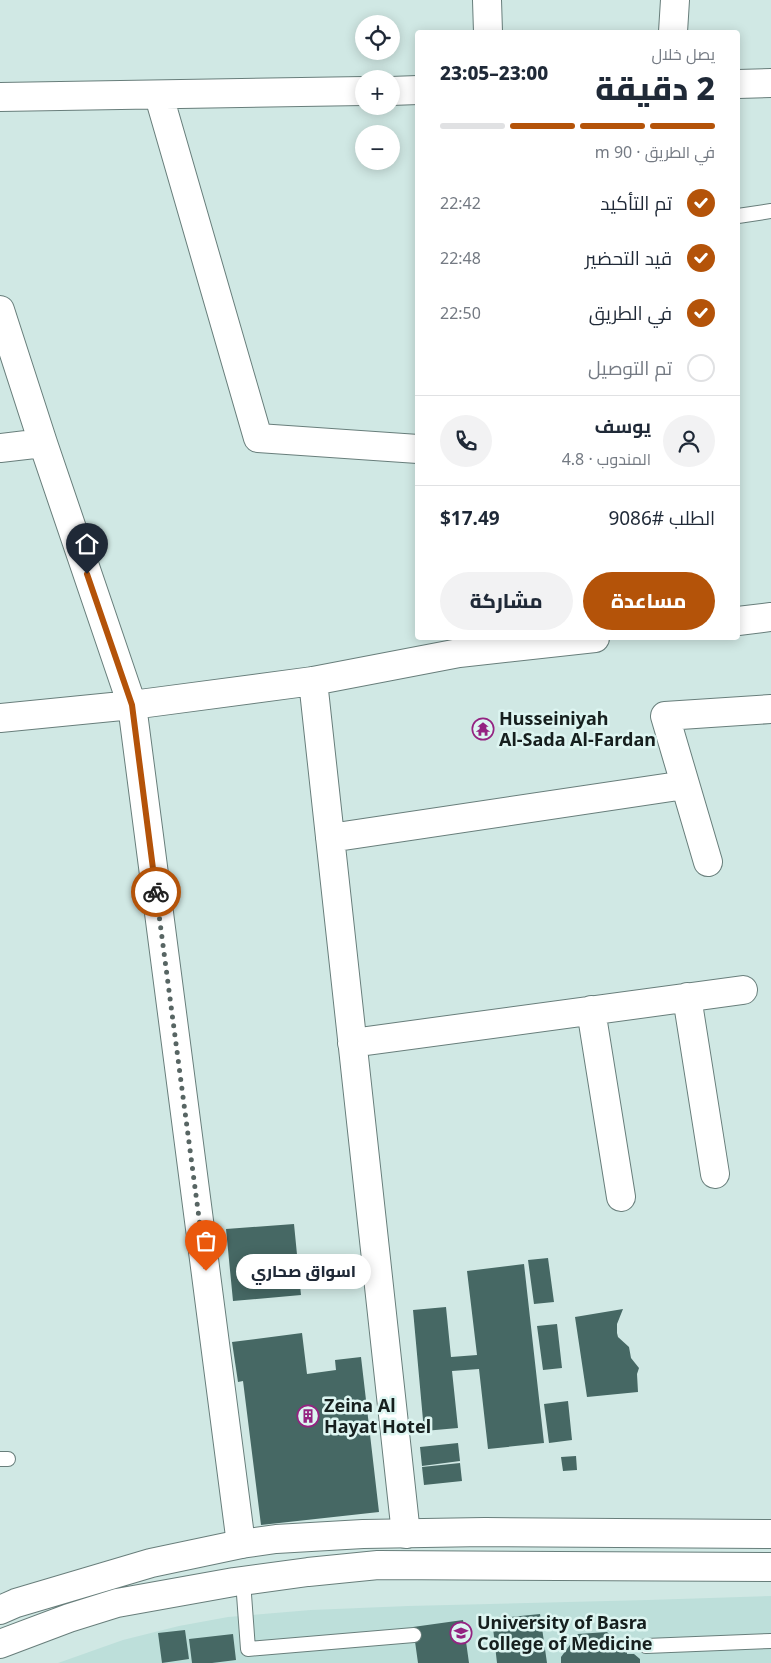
<!DOCTYPE html>
<html lang="ar">
<head>
<meta charset="utf-8">
<style>
  :root { --surface:#fff; --page:#f2f2f3; --text:#1f2937; --muted:#747a83; --line:#e0e1e3; --accent:#b45309 }
  body { margin:0; font-family:"Noto Sans",Cairo,sans-serif; background:var(--page); color:var(--text); direction:rtl; height:100vh; display:flex; flex-direction:column; font-size:19px; white-space:nowrap }
  * { box-sizing:border-box; margin:0 }
  p { font-size:16px; color:var(--muted) }
  .icon { flex:none; width:28px; height:28px; fill:none; stroke:currentColor; stroke-width:2; stroke-linecap:round; stroke-linejoin:round }
  .map { position:relative; flex:1; overflow:hidden; direction:ltr }
  .drawer { position:absolute; left:415px; top:30px; width:325px; height:610px; display:flex; flex-direction:column; background:var(--surface); border-radius:5px; box-shadow:0 2px 12px #0003; direction:rtl }
  .drawer>* { flex:none }
  .tools { position:absolute; left:355px; top:15px; display:grid; gap:10px }
  .tools a { display:grid; place-items:center; width:45px; height:45px; border-radius:50%; background:var(--surface); box-shadow:0 2px 12px #0003; font-size:25px }
  .pin { position:absolute; display:grid; place-items:center; width:42px; height:42px; color:#fff; margin:-51px -21px; border-radius:50% 50% 50% 0; rotate:-45deg; box-shadow:0 0 5px #0007 }
  .pin .icon { rotate:45deg }
  .courier { position:absolute; display:grid; place-items:center; width:50px; height:50px; margin:-25px; border:4px solid #b45309; border-radius:50%; background:#fff; color:#222; box-shadow:0 1px 6px #0007 }
  .bubble { position:absolute; height:35px; border-radius:18px; background:var(--surface); box-shadow:0 2px 12px #0003; font-size:16px; font-weight:800; line-height:35px; text-align:center; direction:rtl }
  .head em { font-style:normal; font-weight:800 }
  .head div { display:flex; flex-direction:column-reverse }
  .head { display:flex; align-items:center; justify-content:space-between; height:85px; padding:0 25px }
  h1 { font-size:32px; font-weight:800; line-height:38px }
  .bar { display:grid; grid-template-columns:repeat(4,1fr); gap:8px 5px; align-content:center; height:60px; padding:0 25px }
  .bar i { height:6px; border-radius:4px; background:var(--line) }
  .bar .selected { background:var(--accent) }
  .bar p { grid-column:span 4 }
  .line { display:flex; align-items:center; gap:12px; padding:0 25px; border-top:1px solid var(--line) }
  .line div { flex:1 }
  .round { display:grid; place-items:center; flex:none; width:52px; height:52px; border-radius:26px; background:var(--page) }
  ol { padding:0 25px; list-style:none }
  li { display:flex; align-items:center; gap:15px; height:55px }
  li p { margin-inline-start:auto }
  li .icon { padding:5px; border-radius:50%; background:var(--accent); color:#fff; stroke-width:4 }
  li:last-child { color:var(--muted) }
  li i { width:28px; height:28px; border:2px solid var(--line); border-radius:50% }
  .cta { display:flex; gap:10px; margin-top:auto; padding:10px 25px }
  .cta a { flex:1; height:58px; border-radius:30px; background:var(--accent); color:#fff; font-size:20px; font-weight:800; line-height:58px; text-align:center }
  .cta a+a { background:var(--page); color:var(--text) }
  .map>svg:first-child { display:block }
  .built { fill:#bddfda }
  .building { fill:#466864 }
  .lines { fill:none; stroke-linecap:round; stroke-linejoin:round }
  .lane-casing { stroke:#687e7b; stroke-width:16 }
  .street-casing { stroke:#687e7b; stroke-width:30 }
  .secondary-casing { stroke:#687e7b; stroke-width:30 }
  .lane { stroke:#fff; stroke-width:14 }
  .street { stroke:#fff; stroke-width:28 }
  .secondary { stroke:#fff; stroke-width:28 }
  .done { stroke:#576563; stroke-width:5; stroke-dasharray:0 9 }
  .route { stroke:#b45309; stroke-width:6 }
  .labels { text-anchor:middle; stroke-width:5; stroke-linejoin:round; paint-order:stroke }
  .poi-label { font-size:18px; font-weight:bold; fill:#161f1e; stroke:#ddf5f1; text-anchor:start }
</style>
</head>
<body>
<div class="map">
<svg width="771" height="1663" viewBox="0 0 771 1663">
  <rect width="100%" height="100%" fill="#d0e8e4"/>
  <path class="built" d="M771 1596V1663H58L123 1640 179 1626 228 1617 311 1610 408 1606 648 1600Z"/>
  <path class="building" d="M294 1224 301 1295 233 1301 226 1229Z
    M548 1258 554 1302 534 1304 528 1260Z
    M524 1264 544 1443 488 1449 479 1369 452 1371 458 1428 424 1431 413 1310 446 1307 451 1357 477 1355 467 1271Z
    M623 1309 617 1324V1333L618 1337 629 1347 631 1358 639 1368 637 1374 638 1392 587 1397 575 1317Z
    M557 1324 562 1368 543 1370 537 1326Z
    M302 1333 307 1374 336 1370 335 1360 361 1357 379 1512 261 1525 243 1381 238 1382 232 1342Z
    M568 1401 572 1440 549 1443 544 1404Z
    M458 1443 460 1461 422 1466 420 1447Z
    M576 1456 577 1470 563 1471 561 1457Z
    M460 1463 462 1481 424 1485 422 1467Z
    M540 1614 547 1663H497L492 1619Z
    M463 1620 469 1663H418L413 1627Z
    M185 1630 189 1659 162 1663 158 1633Z
    M607 1632 627 1650V1654H634L640 1659V1663H561V1657L578 1634Z
    M233 1634 236 1660 212 1663H192L189 1639Z"/>
  <g class="lines">
    <g class="lane-casing">
      <path id="lane" d="M738 216 771 211
        M0 1459H8
        M243 1581 248 1649 414 1635
        M646 1646 771 1641"/>
    </g>
    <g class="street-casing">
      <path id="street" d="M487 0 488 32
        M673 32 675 0
        M738 84 771 83
        M391 91 418 90
        M159 96 258 438 418 449
        M0 97 364 91
        M0 310 43 443 132 705 241 1544
        M0 448 43 443
        M738 621 771 617
        M313 681 406 1534
        M0 718 132 705 313 681 459 653 595 638
        M330 838 685 785
        M708 862 665 716 771 709
        M687 997 715 1174
        M591 1010 621 1197
        M352 1043 743 990"/>
    </g>
    <g class="secondary-casing">
      <path id="secondary" d="M0 1610 16 1603 151 1563 241 1544 276 1539 363 1534 485 1532 771 1534
        M0 1644 69 1618 117 1603 234 1582 308 1572 378 1565 771 1567"/>
    </g>
    <use href="#lane" class="lane"/>
    <use href="#street" class="street"/>
    <use href="#secondary" class="secondary"/>
  </g>
  <g class="lines">
    <path class="done" d="M156 892 206 1271"/>
    <path class="route" d="M87 574 132 705 156 892"/>
  </g>
  <defs>
    <g id="temple-ring" transform="scale(1.125)"><circle r="9.5" fill="#ddf5f1" stroke="#942281" stroke-width="1.5"/><path d="M0-6L5-2H3V0L6.5 2.5H4V6H1.5V3h-3V6H-4V2.5H-6.5L-3 0V-2H-5Z" fill="#942281"/></g>
    <g id="building-ring" transform="scale(1.125)"><circle r="9.5" fill="#ddf5f1" stroke="#942281" stroke-width="1.5"/><path d="M-4-6H4V6H1V3H-1V6H-4ZM-2.5-4.3h1.7v1.8h-1.7ZM.8-4.3h1.7v1.8H.8ZM-2.5-1h1.7V.8h-1.7ZM.8-1h1.7V.8H.8Z" fill="#942281"/></g>
    <g id="university-ring" transform="scale(1.125)"><circle r="9.5" fill="#ddf5f1" stroke="#942281" stroke-width="1.5"/><path d="M0-5L7-2L0 1L-7-2ZM-4 1L0 2.5L4 1V4Q0 6-4 4Z" fill="#942281"/></g>
  </defs>
  <g fill-rule="evenodd">
    <use href="#temple-ring" x="483" y="729"/>
    <use href="#building-ring" x="308" y="1416"/>
    <use href="#university-ring" x="461" y="1633"/>
  </g>
  <g class="labels">
    <g class="poi-label">
      <text x="499" y="725">Husseiniyah<tspan x="499" dy="21">Al-Sada Al-Fardan</tspan></text>
      <text x="324" y="1412">Zeina Al<tspan x="324" dy="21">Hayat Hotel</tspan></text>
      <text x="477" y="1629">University of Basra<tspan x="477" dy="21">College of Medicine</tspan></text>
    </g>
  </g>
</svg>
<div class="tools">
<a><svg class="icon" aria-label="locate" viewBox="0 0 24 24"><circle cx="12" cy="12" r="6"/><path d="M12 2v4M12 18v4M2 12h4M18 12h4"/></svg></a>
<a>+</a>
<a>−</a>
</div>
<div class="pin" style="left:206px;top:1271px;background:#ea580c"><svg class="icon" aria-label="bag" viewBox="0 0 24 24"><path d="M5 8h14l-1 12H6zM9 8a3 3 0 0 1 6 0"/></svg></div>
<div class="pin" style="left:87px;top:574px;background:#1f2937"><svg class="icon" aria-label="home" viewBox="0 0 24 24"><path d="M3 11l9-7 9 7M6 9v11h12V9"/></svg></div>
<div class="courier" style="left:156px;top:892px"><svg class="icon" aria-label="bike" viewBox="0 0 24 24"><circle cx="6" cy="16" r="4"/><circle cx="18" cy="16" r="4"/><path d="M6 16l4-8h5l3 8M10 8l3 8H6M13 5h3"/></svg></div>
<div class="bubble" style="left:236px;top:1254px;width:135px">اسواق صحاري</div>
<section class="drawer">
<div class="head"><div><h1>2 دقيقة</h1><p>يصل خلال</p></div><em>23:00–23:05</em></div>
<div class="bar"><i class="selected"></i><i class="selected"></i><i class="selected"></i><i></i><p>في الطريق · 90 m</p></div>
<ol>
<li><svg class="icon" aria-label="check" viewBox="0 0 24 24"><path d="M5 12l5 5 9-10"/></svg>تم التأكيد<p>22:42</p></li>
<li><svg class="icon" aria-label="check" viewBox="0 0 24 24"><path d="M5 12l5 5 9-10"/></svg>قيد التحضير<p>22:48</p></li>
<li><svg class="icon" aria-label="check" viewBox="0 0 24 24"><path d="M5 12l5 5 9-10"/></svg>في الطريق<p>22:50</p></li>
<li><i></i>تم التوصيل</li>
</ol>
<div class="line" style="height:90px"><a class="round"><svg class="icon" aria-label="person" viewBox="0 0 24 24"><circle cx="12" cy="8" r="4"/><path d="M4 21q1-7 8-7t8 7"/></svg></a><div><b>يوسف</b><p>المندوب · 4.8</p></div><a class="round"><svg class="icon" aria-label="phone" viewBox="0 0 24 24"><path d="M5 4h4l2 5-3 2q2 4 5 5l2-3 5 2v4C11 20 4 13 5 4z"/></svg></a></div>
<div class="line" style="height:65px"><div>الطلب #9086</div><b>$17.49</b></div>
<div class="cta"><a>مساعدة</a><a>مشاركة</a></div>
</section>
</div>
</body>
</html>
